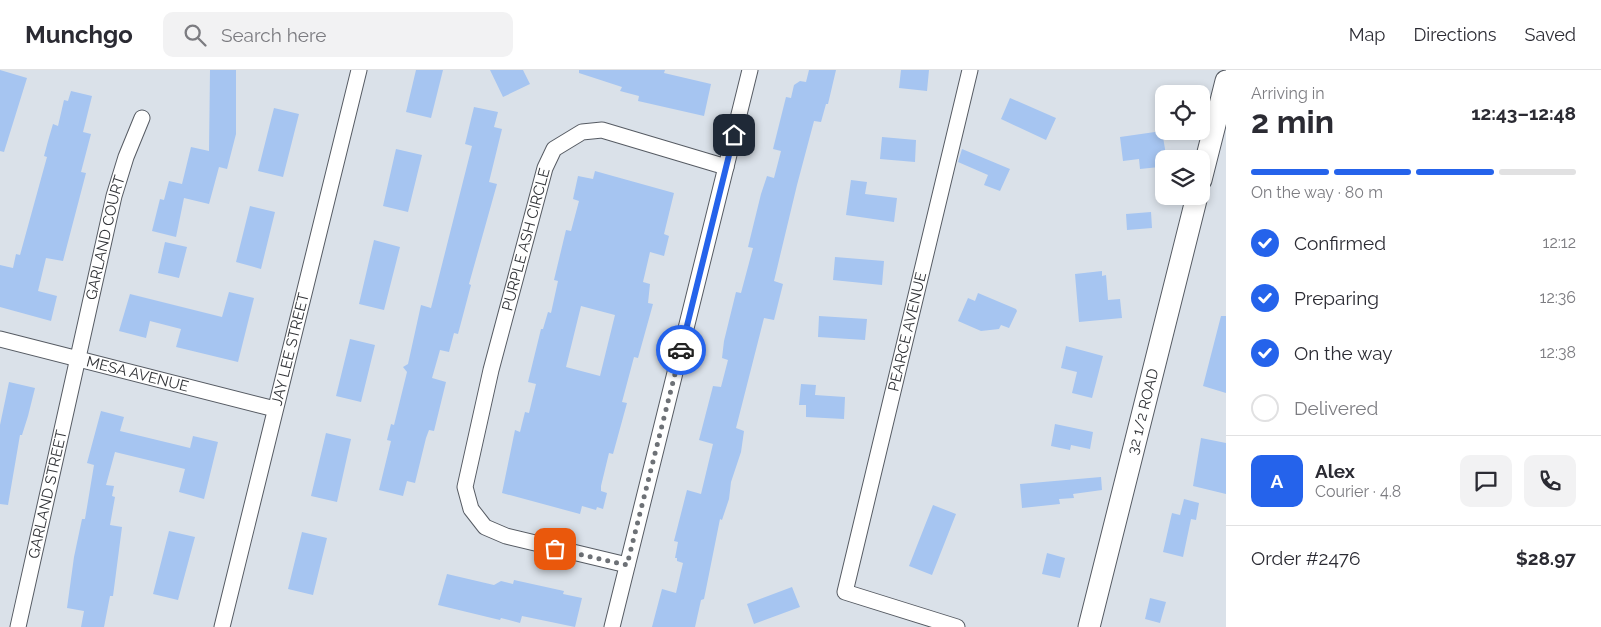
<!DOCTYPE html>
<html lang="en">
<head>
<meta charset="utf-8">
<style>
  :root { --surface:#fff; --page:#f2f2f3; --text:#2b2b33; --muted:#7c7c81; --line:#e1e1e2; --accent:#2563eb }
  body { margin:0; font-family:Raleway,sans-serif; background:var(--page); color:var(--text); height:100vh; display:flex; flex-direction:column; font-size:19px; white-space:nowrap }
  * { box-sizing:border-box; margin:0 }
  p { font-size:16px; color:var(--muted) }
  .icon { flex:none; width:28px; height:28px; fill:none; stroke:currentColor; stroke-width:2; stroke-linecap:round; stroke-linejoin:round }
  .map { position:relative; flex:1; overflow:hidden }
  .side { display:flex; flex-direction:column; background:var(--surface); width:375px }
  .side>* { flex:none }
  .tools { position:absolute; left:1155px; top:15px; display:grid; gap:10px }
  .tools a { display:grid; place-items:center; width:55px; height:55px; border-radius:10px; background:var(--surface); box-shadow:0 2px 8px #0003; font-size:25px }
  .pin { position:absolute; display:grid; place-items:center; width:42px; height:42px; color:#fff; margin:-21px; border-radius:10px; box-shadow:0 2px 8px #0006 }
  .courier { position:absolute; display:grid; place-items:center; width:50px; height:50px; margin:-25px; border:4px solid #2563eb; border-radius:50%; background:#fff; color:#222; box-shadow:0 1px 6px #0007 }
  .headline em { font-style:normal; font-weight:700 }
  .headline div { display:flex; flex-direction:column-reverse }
  .headline { display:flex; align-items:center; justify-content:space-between; height:85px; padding:0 25px }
  h1 { font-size:32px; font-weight:700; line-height:38px }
  .bar { display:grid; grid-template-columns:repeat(4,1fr); gap:8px 5px; align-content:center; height:60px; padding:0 25px }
  .bar i { height:6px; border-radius:4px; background:var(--line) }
  .bar .on { background:var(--accent) }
  .bar p { grid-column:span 4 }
  .line { display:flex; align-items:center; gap:12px; padding:0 25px; border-top:1px solid var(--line) }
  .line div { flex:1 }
  .round { display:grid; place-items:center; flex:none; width:52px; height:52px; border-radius:10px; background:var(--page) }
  ol { padding:0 25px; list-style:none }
  li { display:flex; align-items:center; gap:15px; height:55px }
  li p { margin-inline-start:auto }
  li .icon { padding:5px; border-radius:50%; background:var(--accent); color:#fff; stroke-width:4 }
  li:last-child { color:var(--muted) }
  li i { width:28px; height:28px; border:2px solid var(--line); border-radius:50% }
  header { display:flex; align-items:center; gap:30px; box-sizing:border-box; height:70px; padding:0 25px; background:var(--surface); border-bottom:1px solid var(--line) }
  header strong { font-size:24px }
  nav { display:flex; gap:28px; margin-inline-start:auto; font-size:18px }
  .search { width:350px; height:45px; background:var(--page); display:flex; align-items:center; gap:12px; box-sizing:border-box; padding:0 18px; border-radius:10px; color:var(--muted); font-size:19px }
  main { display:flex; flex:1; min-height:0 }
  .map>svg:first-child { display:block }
  .building { fill:#a6c5f1; fill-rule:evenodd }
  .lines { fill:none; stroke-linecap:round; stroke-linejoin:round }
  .street-casing { stroke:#565b63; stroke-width:17 }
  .secondary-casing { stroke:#565b63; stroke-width:23 }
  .street { stroke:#fff; stroke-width:15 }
  .secondary { stroke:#fff; stroke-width:21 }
  .done { stroke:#6d7176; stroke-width:5; stroke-dasharray:0 9 }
  .route { stroke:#2563eb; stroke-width:6 }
  .labels { text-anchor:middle; stroke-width:4; stroke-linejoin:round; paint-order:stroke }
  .street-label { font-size:15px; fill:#323438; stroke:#fff }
</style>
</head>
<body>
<header>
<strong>Munchgo</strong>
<div class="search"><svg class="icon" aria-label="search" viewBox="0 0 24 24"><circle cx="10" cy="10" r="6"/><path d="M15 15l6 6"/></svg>Search here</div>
<nav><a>Map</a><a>Directions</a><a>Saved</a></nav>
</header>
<main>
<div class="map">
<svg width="1226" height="557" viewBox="0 0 1226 557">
  <rect width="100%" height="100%" fill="#dae1e9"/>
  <path class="building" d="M0 0 27 8 4 82 0 81Z
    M210 0H236V64L227 99 219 97 209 134 184 128 176 167 152 161 160 129 164 130 169 111 182 114 191 77 209 81Z
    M416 0H443L431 48 406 42Z
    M490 0H523L530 14 503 27Z
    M579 0H665L664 3 711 14 704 46 638 31 639 26 620 21 622 17 579 3Z
    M809 0H836L828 34H826L821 52 814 51 797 115 774 211 783 214 774 250 764 248 736 358 744 361 741 382 731 412 729 429 722 450 720 449 704 529 701 530 695 557H652L662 519 676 523 683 493 677 491V488H675L678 472 674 471 687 420 701 424 713 374 699 370 713 316 721 317 728 290 722 288 724 271 736 222 741 223 753 178 748 177 761 124 767 106 774 108 781 81 773 79 786 27 791 28 794 15 800 11 806 12Z
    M901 0H929L927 21 899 18Z
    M71 21 92 26 83 62 91 64 81 102 86 103 63 191 46 188 38 221 57 226 51 251 0 237V195L13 198 16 184 20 185 47 87 44 86 48 71 53 54 58 56 64 30 68 31Z
    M1010 28 1056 48 1046 70 1001 49Z
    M474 37 498 42 494 57 502 59 489 112 497 114 469 214 471 215 458 264 454 263 449 282 440 280 432 308 446 312 434 361 429 360 426 368 415 413 407 411 403 426 379 420 391 371 387 370 391 354 394 355 407 302 403 297 408 294 421 235 431 238 472 76 465 74Z
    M274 38 299 44 283 107 258 101Z
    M1162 61 1166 85 1158 86 1159 97 1140 99 1139 89 1123 91 1120 67Z
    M882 67 916 70 915 92 880 89Z
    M396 79 422 85 408 142 383 136Z
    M962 79 1010 99 1000 121 984 115 988 105 958 92Z
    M595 101 674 123 664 164 669 166 664 186 650 182 643 212 650 214 648 233 653 234 638 288 634 287 622 332 627 333 613 384 609 383 601 416V421L607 423 603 439 597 437 596 440 582 436 580 444 502 423 515 360 520 362 525 342 529 343 536 314 528 312 541 259H543L548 242 551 243 558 211 554 210 566 160 571 161 579 131 573 129 578 106 593 109ZM581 236 615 245 600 306 566 297Z
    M851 110 867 112 865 124 897 128 894 152 846 145Z
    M250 136 275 142 261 199 236 192Z
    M1151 142 1152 158 1127 160 1126 144Z
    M374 170 400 177 384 240 359 234Z
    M165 172 187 177 179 208 158 203Z
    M835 187 884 191 882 215 833 210Z
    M1102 201V206L1106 205 1108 230 1120 229 1122 248 1079 252 1075 204Z
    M229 222 254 228 238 292 176 277 181 259 150 251 146 268 119 261 130 224 222 247Z
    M978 223 1016 239 1017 241 1009 258 1001 255 999 259 981 261 958 251 968 228 975 231Z
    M819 246 867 249 865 270 818 267Z
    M1221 246H1226V323L1203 316Z
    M350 269 375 275 361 332 336 326Z
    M1066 276 1103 286 1092 328 1072 323 1077 302 1061 298Z
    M9 312 35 318 28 346 22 365H20L8 435 0 434V355Z
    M801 314 816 315 815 325 845 327 844 349 806 347V335H799Z
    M101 341 124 347 120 361 190 378 193 366 218 372 204 429 179 422 185 399 115 382 106 415 114 416 112 426 115 427 110 455 122 457 113 526H110L104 557H81L84 541 67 538 74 487 82 449H85L94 395 87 393Z
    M1055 354 1093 362 1090 379 1071 375 1070 380 1051 376Z
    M326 363 351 369 337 432 311 426Z
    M1201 368 1226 373V424L1193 416Z
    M1101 407 1102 420 1073 424 1074 428 1059 429 1060 434 1022 438 1020 414Z
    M1184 429 1199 433 1196 450 1191 449 1183 487 1163 482 1172 443 1180 445Z
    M933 435 956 444 932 505 909 496Z
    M169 461 195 467 178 530 153 524Z
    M302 462 327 468 313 525 288 519Z
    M1047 483 1065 488 1060 508 1042 504Z
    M447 504 494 515 501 511 513 514 514 510 564 521 563 524 582 528 575 557 522 546 520 553 501 548 500 550 438 535Z
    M792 517 800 537 754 554 747 534Z
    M1150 528 1166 532 1160 553 1145 549Z"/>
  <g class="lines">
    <g class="street-casing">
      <g id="street">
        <path id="s1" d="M0 269 275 339"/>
        <path id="s2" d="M627 495 506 466 485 457 471 439 465 417 491 300 545 98 554 79 582 62 602 60 726 97"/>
        <path id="s3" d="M18 557 114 126 126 87 142 48"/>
        <path id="s4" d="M222 557 359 0"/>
        <path d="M612 557 750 0"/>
        <path id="s5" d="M957 557 845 522 970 0"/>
      </g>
    </g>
    <g class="secondary-casing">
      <g id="secondary">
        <path d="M1201 110 1226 11"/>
        <path id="s6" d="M1089 557 1197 126"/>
      </g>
    </g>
    <use href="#street" class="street"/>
    <use href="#secondary" class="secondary"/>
  </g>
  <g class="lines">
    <path class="done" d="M555 479 627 495 681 280"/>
    <path class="route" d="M681 280 734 65"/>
  </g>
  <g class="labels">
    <g class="street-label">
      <text dy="5" stroke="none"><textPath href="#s3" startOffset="399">GARLAND COURT</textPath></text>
      <text dy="5" stroke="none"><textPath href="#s2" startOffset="448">PURPLE ASH CIRCLE</textPath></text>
      <text dy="5" stroke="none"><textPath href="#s5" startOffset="385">PEARCE AVENUE</textPath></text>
      <text dy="5" stroke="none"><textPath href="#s4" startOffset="286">JAY LEE STREET</textPath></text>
      <text dy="5" stroke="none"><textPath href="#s1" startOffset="142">MESA AVENUE</textPath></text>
      <text dy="5" stroke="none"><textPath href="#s6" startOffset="222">32 1/2 ROAD</textPath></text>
      <text dy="5" stroke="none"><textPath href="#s3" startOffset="136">GARLAND STREET</textPath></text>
    </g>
  </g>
</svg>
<div class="tools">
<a><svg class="icon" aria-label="locate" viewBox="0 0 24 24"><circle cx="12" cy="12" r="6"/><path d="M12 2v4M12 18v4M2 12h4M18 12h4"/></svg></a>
<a><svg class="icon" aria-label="layers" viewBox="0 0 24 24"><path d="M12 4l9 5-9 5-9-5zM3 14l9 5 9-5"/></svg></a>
</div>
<div class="pin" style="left:555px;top:479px;background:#ea580c"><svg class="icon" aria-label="bag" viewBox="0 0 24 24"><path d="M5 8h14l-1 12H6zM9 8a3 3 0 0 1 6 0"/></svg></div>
<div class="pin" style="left:734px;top:65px;background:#1f2937"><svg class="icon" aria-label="home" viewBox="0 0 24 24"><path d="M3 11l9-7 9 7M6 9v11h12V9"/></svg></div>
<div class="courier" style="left:681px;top:280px"><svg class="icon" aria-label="car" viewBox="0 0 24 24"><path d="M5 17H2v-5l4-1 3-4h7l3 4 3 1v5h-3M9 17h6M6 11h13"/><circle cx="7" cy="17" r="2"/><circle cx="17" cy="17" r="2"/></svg></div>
</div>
<section class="side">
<div class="headline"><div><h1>2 min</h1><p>Arriving in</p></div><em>12:43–12:48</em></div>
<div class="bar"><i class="on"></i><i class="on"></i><i class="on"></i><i></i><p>On the way · 80 m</p></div>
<ol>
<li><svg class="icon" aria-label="check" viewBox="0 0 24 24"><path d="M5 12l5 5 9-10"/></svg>Confirmed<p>12:12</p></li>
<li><svg class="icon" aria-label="check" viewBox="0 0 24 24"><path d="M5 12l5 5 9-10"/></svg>Preparing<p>12:36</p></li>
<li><svg class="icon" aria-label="check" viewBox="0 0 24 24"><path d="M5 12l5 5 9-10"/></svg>On the way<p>12:38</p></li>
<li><i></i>Delivered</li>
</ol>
<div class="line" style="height:90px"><b class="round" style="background:var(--accent);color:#fff">A</b><div><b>Alex</b><p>Courier · 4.8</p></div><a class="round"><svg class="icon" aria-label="chat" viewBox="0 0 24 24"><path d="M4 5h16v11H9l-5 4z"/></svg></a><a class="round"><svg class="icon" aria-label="phone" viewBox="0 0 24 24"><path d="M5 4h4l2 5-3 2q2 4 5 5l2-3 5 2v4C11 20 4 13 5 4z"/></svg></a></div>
<div class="line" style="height:65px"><div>Order #2476</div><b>$28.97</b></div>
</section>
</main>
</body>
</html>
